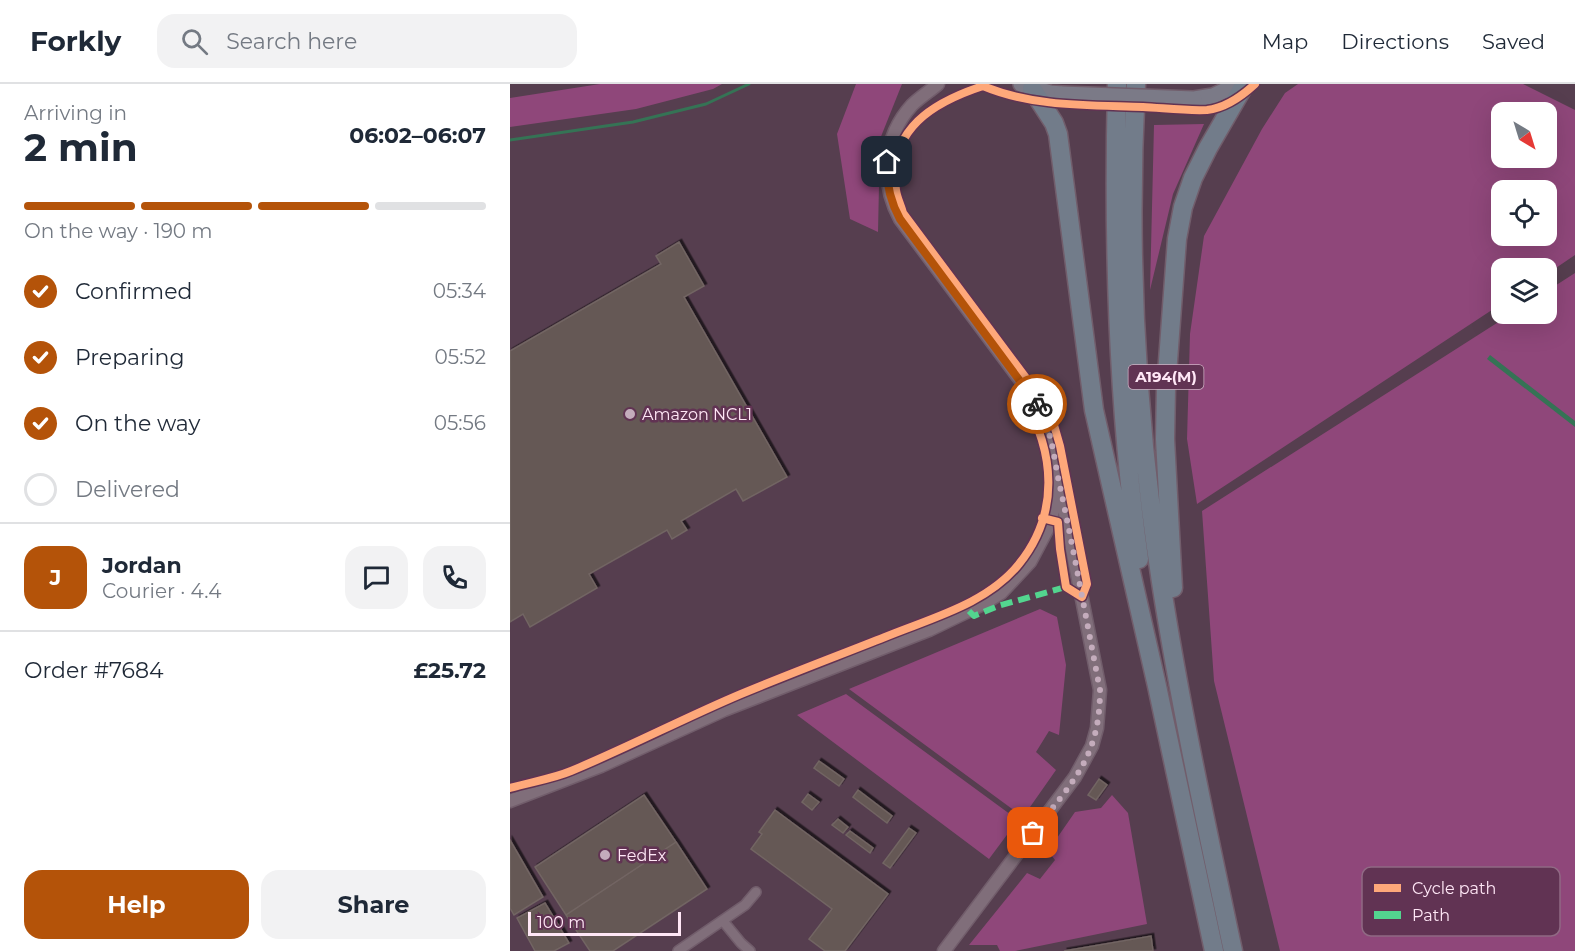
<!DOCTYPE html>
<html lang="en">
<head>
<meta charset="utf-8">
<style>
  :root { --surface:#fff; --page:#f2f2f3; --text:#1f2937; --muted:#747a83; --line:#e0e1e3; --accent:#b45309 }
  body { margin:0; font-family:Montserrat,sans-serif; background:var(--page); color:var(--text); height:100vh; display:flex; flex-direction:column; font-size:22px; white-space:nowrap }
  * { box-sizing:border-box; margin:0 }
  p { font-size:20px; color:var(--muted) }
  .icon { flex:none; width:33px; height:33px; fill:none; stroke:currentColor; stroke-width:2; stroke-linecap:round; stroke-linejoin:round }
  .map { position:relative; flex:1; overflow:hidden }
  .sheet { display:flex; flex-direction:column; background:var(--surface); width:510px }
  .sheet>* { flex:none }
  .needle { width:39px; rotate:142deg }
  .controls { position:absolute; left:981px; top:18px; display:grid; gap:12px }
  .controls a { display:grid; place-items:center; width:66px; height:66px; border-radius:12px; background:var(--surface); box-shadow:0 6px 24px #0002; font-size:30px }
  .scale { position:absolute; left:18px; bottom:15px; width:153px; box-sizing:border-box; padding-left:6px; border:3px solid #ffe7f6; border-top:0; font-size:16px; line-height:21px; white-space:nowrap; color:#ffe7f6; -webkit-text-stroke:4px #613353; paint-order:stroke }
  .pin { position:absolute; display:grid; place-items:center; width:51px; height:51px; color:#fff; margin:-26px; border-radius:12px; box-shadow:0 3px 9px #0006 }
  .courier { position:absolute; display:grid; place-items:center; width:60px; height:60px; margin:-30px; border:4px solid #b45309; border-radius:50%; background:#fff; color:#222; box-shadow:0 2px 8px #0007 }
  .summary em { font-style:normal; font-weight:700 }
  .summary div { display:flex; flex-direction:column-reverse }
  .summary { display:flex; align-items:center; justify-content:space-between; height:102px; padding:0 24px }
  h1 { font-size:39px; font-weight:700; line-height:45px }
  .bar { display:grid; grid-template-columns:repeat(4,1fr); gap:9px 6px; align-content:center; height:72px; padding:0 24px }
  .bar i { height:8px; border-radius:4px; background:var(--line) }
  .bar .active { background:var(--accent) }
  .bar p { grid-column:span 4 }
  .line { display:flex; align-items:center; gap:15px; padding:0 24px; border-top:2px solid var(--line) }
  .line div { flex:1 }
  .round { display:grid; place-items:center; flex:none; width:63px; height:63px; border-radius:18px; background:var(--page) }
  ol { padding:0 24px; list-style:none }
  li { display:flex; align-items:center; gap:18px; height:66px }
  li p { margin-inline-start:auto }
  li .icon { padding:6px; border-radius:50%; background:var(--accent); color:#fff; stroke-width:4 }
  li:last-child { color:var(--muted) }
  li i { width:33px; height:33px; border:3px solid var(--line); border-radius:50% }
  .button { display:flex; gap:12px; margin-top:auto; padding:12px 24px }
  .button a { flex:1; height:69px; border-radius:18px; background:var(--accent); color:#fff; font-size:24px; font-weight:700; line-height:69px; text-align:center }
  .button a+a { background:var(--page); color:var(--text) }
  header { display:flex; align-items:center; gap:36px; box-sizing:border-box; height:84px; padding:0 30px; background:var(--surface); border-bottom:2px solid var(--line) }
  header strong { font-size:28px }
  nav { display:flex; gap:33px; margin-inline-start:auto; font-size:21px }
  .search { width:420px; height:54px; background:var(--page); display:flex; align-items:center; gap:15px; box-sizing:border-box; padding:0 21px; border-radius:18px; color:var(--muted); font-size:22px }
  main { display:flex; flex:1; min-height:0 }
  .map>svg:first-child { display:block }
  .green { fill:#8f477a; fill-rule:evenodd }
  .water { fill:#357355 }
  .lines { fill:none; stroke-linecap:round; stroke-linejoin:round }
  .stream { stroke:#357355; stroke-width:3 }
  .building { fill:#655854; stroke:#726563; stroke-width:1.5; filter:url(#shadow) }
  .minor-casing { stroke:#715d6b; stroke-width:12 }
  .tertiary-casing { stroke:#715d6b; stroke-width:15 }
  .primary-casing { stroke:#715d6b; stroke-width:18 }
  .motorway-casing { stroke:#715d6b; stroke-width:21 }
  .minor { stroke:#806e7a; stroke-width:9 }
  .tertiary { stroke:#806e7a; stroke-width:12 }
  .primary { stroke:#7b7a87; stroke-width:15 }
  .motorway { stroke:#727c8a; stroke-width:18 }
  .primary-bridge-casing { stroke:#715d6b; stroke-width:18; stroke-linecap:butt }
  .primary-bridge { stroke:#7b7a87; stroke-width:15 }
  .quiet { stroke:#53d58f; stroke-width:6; stroke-dasharray:12 6; stroke-linecap:butt }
  .cycleway-casing { stroke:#613353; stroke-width:11 }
  .cycleway { stroke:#fea87a; stroke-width:8 }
  .done { stroke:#c4acbc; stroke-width:6; stroke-dasharray:0 10.8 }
  .route { stroke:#b45309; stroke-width:8 }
  .poi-dot { fill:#c4acbc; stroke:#613353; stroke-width:2 }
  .labels { text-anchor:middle; stroke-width:5; stroke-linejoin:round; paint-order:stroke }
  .shield { fill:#613353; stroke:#d0b1c5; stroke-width:1.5 }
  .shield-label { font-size:15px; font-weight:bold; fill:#ffe7f6 }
  .poi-label { font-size:16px; fill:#ffe7f6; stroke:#613353; text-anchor:start }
  .key { fill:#613353; stroke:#906984; stroke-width:1.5 }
  .key-label { font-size:16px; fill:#ffe7f6 }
</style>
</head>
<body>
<header>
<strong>Forkly</strong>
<div class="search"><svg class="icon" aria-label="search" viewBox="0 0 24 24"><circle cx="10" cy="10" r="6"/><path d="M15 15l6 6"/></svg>Search here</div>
<nav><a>Map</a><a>Directions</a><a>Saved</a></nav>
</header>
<main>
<section class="sheet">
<div class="summary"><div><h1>2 min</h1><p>Arriving in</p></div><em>06:02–06:07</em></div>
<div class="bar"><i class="active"></i><i class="active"></i><i class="active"></i><i></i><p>On the way · 190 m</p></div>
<ol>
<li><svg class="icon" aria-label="check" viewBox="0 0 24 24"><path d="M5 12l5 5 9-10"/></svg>Confirmed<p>05:34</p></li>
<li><svg class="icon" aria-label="check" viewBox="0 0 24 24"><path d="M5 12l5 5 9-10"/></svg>Preparing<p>05:52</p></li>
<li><svg class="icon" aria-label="check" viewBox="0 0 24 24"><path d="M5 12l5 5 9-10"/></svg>On the way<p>05:56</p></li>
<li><i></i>Delivered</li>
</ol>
<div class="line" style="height:108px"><b class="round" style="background:var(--accent);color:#fff">J</b><div><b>Jordan</b><p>Courier · 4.4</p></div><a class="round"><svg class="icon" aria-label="chat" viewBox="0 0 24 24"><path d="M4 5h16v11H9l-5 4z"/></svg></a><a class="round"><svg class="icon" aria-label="phone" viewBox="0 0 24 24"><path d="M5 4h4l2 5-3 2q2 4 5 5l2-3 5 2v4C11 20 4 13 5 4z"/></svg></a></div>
<div class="line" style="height:78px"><div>Order #7684</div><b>£25.72</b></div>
<div class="button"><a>Help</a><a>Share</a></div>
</section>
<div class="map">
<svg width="1065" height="867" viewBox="0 0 1065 867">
  <defs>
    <filter id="shadow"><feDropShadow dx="2.5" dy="-2.5" stdDeviation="0" flood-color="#0009"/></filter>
  </defs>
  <rect width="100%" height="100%" fill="#563e4f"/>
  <path class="green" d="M90 0H212L203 5 126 25 0 43V14Z
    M346 0H392L370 55 368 148 340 135 327 50Z
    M788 0H1013L1065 26V171L1037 190 1036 184H992L991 220 687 420 677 355 680 250 694 152 752 45 775 9ZM992 28H1036V74H992ZM992 106H1036V152H992Z
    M694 40 663 110 640 206 644 41Z
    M1065 189V867H770L704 597 692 427 1001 230H1036L1037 207Z
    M530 525 547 533 556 581 549 651 539 647 526 668 546 686 513 733 339 605Z
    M336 610 508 736 479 775 287 631Z
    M602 711 618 729 637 840 505 867H490L487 861H459L517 789 530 795 545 776 538 767 565 728 591 724Z"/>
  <path class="water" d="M980 271 1065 337V343L977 275Z"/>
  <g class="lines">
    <path class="stream" d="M0 56 123 38 196 20 239 0"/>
  </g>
  <path class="building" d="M169 158 194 202 174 213 277 393 233 417 226 405 171 437 177 446 162 455 157 446 79 490 87 504 20 543 13 530 0 538V267L151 180 146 172Z
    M309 677 334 695 329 702 304 684Z
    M589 695 597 701 586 716 578 711Z
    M348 706 382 732 377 739 343 713Z
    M298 710 309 718 302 726 292 718Z
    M134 711 166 758 56 831 25 783Z
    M265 726 378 810 335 867H315L299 855 322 825 241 765 252 750 249 748Z
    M328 735 338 743 333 749 322 741Z
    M399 744 406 749 380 784 373 779Z
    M340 747 363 764 360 769 336 751Z
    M0 756 33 813 4 831 0 824Z
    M166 758 197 805 103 867H80L56 831Z
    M35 819 59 859 44 867H25L7 834Z
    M641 852 643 867H554Z"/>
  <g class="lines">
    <g class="minor-casing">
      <path id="minor" d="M213 837 231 859 240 867
        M168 867 235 821 246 808"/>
    </g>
    <g class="tertiary-casing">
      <path id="tertiary" d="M0 717 91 682 214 626 419 546 475 519 491 509 520 478 538 444 550 403 543 358 537 341 520 309 390 135C370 98 373 53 402 21 410 13 420 7 428 0
        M434 867 565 693 582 662 587 644 590 606 550 404"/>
    </g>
    <g class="primary-casing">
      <path id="primary" d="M511 0 540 9 552 10
        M684 15 703 12 728 0"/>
    </g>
    <g class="motorway-casing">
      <path id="motorway" d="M607 0C603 159 607 317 629 475
        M626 0C617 165 626 334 651 498 670 621 697 745 723 867
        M522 5 544 39 548 50 584 326 647 602 704 867
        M663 504 655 355 656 304 667 155 673 123 683 94 698 64 735 0"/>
    </g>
    <use href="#minor" class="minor"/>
    <use href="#tertiary" class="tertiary"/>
    <use href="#primary" class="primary"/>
    <use href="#motorway" class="motorway"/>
    <g class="primary-bridge-casing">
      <path id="primary-bridge" d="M552 10 684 15"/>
    </g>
    <use href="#primary-bridge" class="primary-bridge"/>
    <path class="quiet" d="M459 527 464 532 488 522 556 503"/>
    <g class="cycleway-casing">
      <path id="cycleway" d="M532 434 548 438 550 465 556 503 572 513 577 500 550 362 544 341 525 306 393 129C391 121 387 114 386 106 377 45 424 18 473 2 523 23 579 21 633 23 653 24 676 27 697 26 716 24 732 12 745 0
        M0 704C20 698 42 695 61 687 119 663 174 634 231 610 279 590 327 572 375 553 421 534 477 520 509 480 550 429 545 368 513 314L525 306"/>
    </g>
    <use href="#cycleway" class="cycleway"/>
  </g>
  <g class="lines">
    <path class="done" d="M523 749C562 698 590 674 590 606 577 539 565 473 551 407 543 374 544 351 527 320"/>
    <path class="route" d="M377 78C376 99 380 117 390 135L527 320"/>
  </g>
  <g class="poi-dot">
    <circle cx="120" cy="330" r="6"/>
    <circle cx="95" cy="771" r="6"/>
  </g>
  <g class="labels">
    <rect class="shield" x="618.5" y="281" width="75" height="24" rx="4.5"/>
    <g class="shield-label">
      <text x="656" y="298">A194(M)</text>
    </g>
    <g class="poi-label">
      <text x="132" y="336">Amazon NCL1</text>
      <text x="107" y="777">FedEx</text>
    </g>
  </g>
  <rect x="852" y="783" width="198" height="69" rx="9" class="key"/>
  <rect x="864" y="800" width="27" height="8" fill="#fea87a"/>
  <rect x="864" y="827" width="27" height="8" fill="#53d58f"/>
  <g class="key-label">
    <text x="902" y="810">Cycle path</text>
    <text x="902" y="837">Path</text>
  </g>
</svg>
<div class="controls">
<a><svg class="needle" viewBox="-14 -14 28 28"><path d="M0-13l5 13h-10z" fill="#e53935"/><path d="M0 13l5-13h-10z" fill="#747a83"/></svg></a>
<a><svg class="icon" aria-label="locate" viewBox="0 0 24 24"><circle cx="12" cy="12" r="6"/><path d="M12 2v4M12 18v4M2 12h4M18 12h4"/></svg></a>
<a><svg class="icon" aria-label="layers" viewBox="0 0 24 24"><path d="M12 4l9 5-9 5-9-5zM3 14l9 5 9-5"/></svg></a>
</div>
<div class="scale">100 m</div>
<div class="pin" style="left:523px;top:749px;background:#ea580c"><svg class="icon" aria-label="bag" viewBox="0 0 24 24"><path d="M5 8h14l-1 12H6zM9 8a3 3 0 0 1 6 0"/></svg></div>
<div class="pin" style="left:377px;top:78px;background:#1f2937"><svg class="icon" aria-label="home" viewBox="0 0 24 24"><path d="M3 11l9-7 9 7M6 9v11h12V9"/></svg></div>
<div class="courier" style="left:527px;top:320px"><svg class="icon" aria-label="bike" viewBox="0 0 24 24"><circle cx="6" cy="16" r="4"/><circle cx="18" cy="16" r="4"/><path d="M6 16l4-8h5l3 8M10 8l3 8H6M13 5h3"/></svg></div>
</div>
</main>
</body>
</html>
